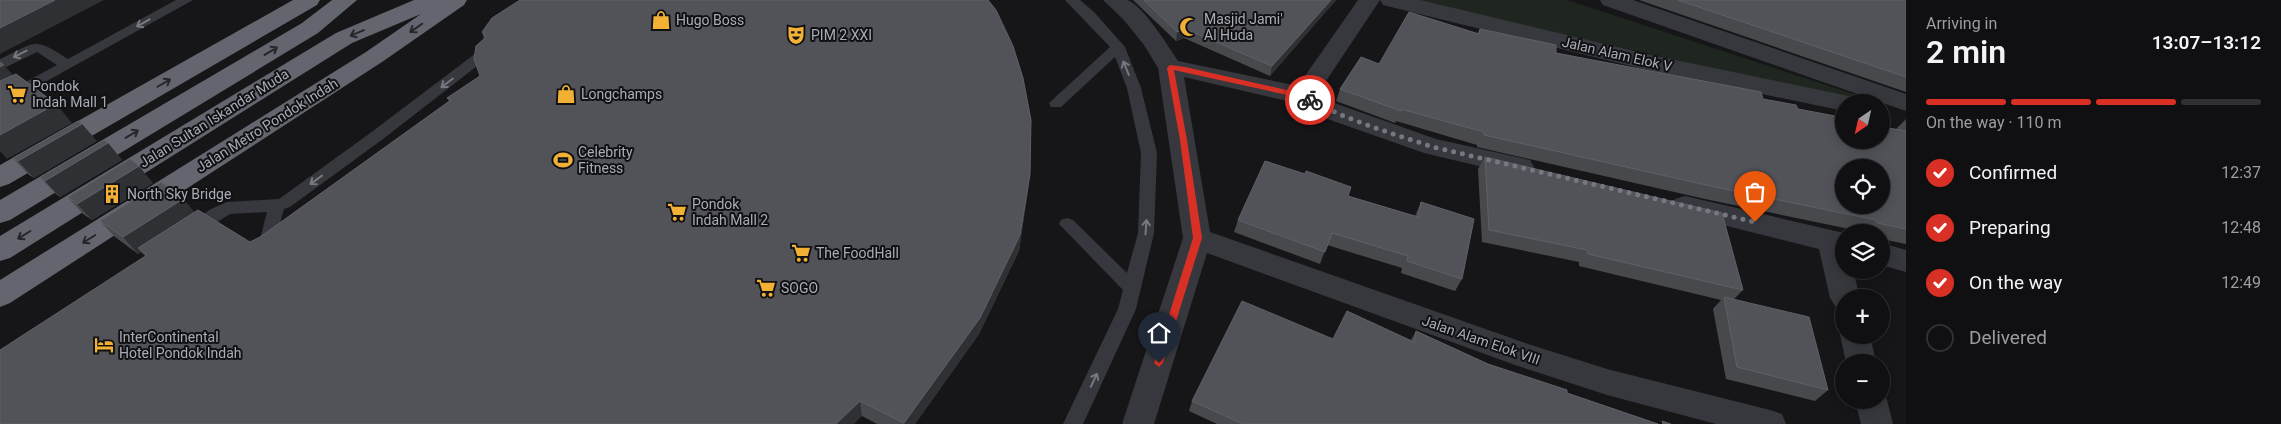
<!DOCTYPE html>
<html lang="en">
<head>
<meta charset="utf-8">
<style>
  :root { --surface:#101012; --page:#19191b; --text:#f1f3f6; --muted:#9c9d9f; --line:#303032; --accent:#d93025 }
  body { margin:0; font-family:Roboto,sans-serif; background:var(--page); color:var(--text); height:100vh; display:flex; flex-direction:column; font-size:19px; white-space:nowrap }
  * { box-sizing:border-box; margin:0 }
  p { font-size:16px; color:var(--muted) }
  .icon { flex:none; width:28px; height:28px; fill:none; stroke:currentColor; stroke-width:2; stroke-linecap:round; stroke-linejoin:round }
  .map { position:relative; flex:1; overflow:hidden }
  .drawer { display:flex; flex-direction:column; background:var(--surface); width:375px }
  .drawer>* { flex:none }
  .needle { width:32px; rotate:214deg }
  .fabs { position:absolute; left:1835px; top:94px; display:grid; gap:10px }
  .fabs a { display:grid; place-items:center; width:55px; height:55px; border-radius:50%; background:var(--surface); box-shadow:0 2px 12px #0003,0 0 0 1px var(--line); font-size:25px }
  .pin { position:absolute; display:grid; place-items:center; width:42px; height:42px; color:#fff; margin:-51px -21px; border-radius:50% 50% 50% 0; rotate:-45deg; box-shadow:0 0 5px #0007 }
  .pin .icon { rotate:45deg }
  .courier { position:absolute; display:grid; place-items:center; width:50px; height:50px; margin:-25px; border:4px solid #d93025; border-radius:50%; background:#fff; color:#222; box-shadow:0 1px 6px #0007 }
  .headline em { font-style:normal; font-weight:600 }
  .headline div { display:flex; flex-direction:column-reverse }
  .headline { display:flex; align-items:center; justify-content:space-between; height:85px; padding:0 20px }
  h1 { font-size:32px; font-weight:600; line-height:38px }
  .bar { display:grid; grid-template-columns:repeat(4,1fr); gap:8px 5px; align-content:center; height:60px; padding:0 20px }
  .bar i { height:6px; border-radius:4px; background:var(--line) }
  .bar .on { background:var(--accent) }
  .bar p { grid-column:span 4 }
  ol { padding:0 20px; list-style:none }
  li { display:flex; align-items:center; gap:15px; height:55px }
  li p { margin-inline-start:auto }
  li .icon { padding:5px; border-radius:50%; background:var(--accent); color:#fff; stroke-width:4 }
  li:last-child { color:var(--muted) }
  li i { width:28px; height:28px; border:2px solid var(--line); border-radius:50% }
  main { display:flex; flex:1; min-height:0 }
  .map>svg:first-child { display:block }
  .green { fill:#1e261f }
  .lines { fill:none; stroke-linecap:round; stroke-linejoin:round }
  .lane { fill:#37383d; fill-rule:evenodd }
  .street { fill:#37383d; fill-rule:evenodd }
  .highway { fill:#63666e; fill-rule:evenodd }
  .wall { fill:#47494d }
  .shaded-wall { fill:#2f3033 }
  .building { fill:#525359; stroke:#5f6168; fill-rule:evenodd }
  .oneway { stroke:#757881 }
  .oneway2 { stroke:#26262a }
  .route { fill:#d93025 }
  .done { stroke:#757880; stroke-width:5; stroke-dasharray:0 9 }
  .labels { text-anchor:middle; stroke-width:4; stroke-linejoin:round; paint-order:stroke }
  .poi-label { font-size:14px; fill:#a8adb8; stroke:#111113; text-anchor:start }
  .street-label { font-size:14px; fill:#a8adb8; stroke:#111113 }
</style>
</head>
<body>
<main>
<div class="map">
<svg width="1906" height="424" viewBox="0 0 1906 424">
  <rect width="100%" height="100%" fill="#161618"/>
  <path class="green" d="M1412 0H1567L1878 102H1862Z"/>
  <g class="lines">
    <path class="lane" d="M176 0H193L0 107V96L57 65 37 52 0 70V59C36 42 33 36 68 59Z
      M1065 0H1080L1094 12 1125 47 1141 88 1157 153 1154 233 1136 309 1083 424H1063L1118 309 1123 290 1059 224 1061 220 1067 218 1073 220 1127 273 1138 233 1141 153 1127 88 1115 57 1061 107H1051L1049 103 1110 47Z
      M485 49 492 53 490 56 383 139 290 207 284 209 272 252 266 253 260 252 258 247 267 212 230 214 198 234 192 236 186 234 184 230 186 226 211 209 227 202 279 199 373 131 480 50Z"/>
    <path class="street" d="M1103 0C1110 0 1120 0 1127 0 1142 4 1169 47 1178 61L1298 86 1358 0H1420L1647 54 1853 97 1856 102H1844V111L1647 70 1383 5 1380 0 1318 93 1337 104 1436 139 1530 160 1534 167 1530 174 1521 176 1424 153 1319 116 1296 103 1184 77 1210 232 1528 344 1607 369 1770 410 1782 414 1786 424H1716L1607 395 1515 365 1207 253 1154 424H1122L1183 238 1158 68 1144 45 1123 19Z
      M1600 0H1633L1906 94V111L1603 5Z
      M1685 196 1844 233V270H1853L1860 298H1844V309L1835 306 1830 298 1819 249 1675 213 1671 206 1675 199Z
      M1881 243 1906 250V272L1881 265Z
      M1844 327V335H1870L1876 362H1846L1840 335Z
      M1881 390 1887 400 1893 424H1861L1855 400H1881Z"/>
    <path class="highway" d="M293 0H320L317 5 9 184 0 187V165Z
      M332 0H357L318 33 10 220 0 223V200L302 23Z
      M414 0H467L464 5 382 62 10 303 0 307V280L366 52 421 14 352 43 10 258 0 261V236L336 33Z"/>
  </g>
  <path class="wall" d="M1133 0H1336L1270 76 1184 38 1176 41Z
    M1639 0H1906V92Z
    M1480 29 1556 53 1763 99 1798 109 1836 118 1896 129 1906 119V244L1881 239V232H1864L1705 199 1477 147V145L1396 121 1395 123 1336 101 1340 89 1379 64 1477 34Z
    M482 32 1028 190 1019 251 979 334 915 424H877L862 416 145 256 141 252 138 254 115 237 100 221 183 199 194 212 250 242 260 237 449 101 447 98 480 76 484 39Z
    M97 141 34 178 29 175 13 158Z
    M108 143 122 160 60 197 56 194 40 177Z
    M1485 157 1743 290 1734 299 1828 390 1815 401 1726 379 1713 309 1721 300 1579 266V262L1482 242 1478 169Z
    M153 183 92 220 83 214 68 197Z
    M1348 196 1415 216 1421 202 1462 279 1455 291 1401 273 1402 268 1327 245 1320 264 1234 232 1238 220Z
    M1416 331 1488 364 1567 393 1658 424H1217L1189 411 1192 401 1333 339 1411 340Z"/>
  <path class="shaded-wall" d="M55 0H104L0 54V28Z
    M1331 0H1336L1270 76 1272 66Z
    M1186 29 1184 38 1176 41 1177 32Z
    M4 65 20 83 0 94V67Z
    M56 104 72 123 7 159 0 151V135Z
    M82 124 97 141 34 178 18 161Z
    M108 143 122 160 60 197 45 181Z
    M139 166 153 183 92 220 77 204Z
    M1030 174 1028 190 1019 251 979 334 915 424H904Z
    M183 199 197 216 138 248 141 252 138 254 123 237Z
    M860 401 862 416 854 424H836Z"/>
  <path class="building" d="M0 0H55L0 28Z
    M520 0H988L996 10 1013 46 1023 78 1031 120 1030 174 1020 235 980 318 904 423 860 401 836 424H0V350L147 255 138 248 198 210 250 242 260 237 451 100 447 98 480 76 474 59 476 46 486 37 482 32 492 18Z
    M1144 0H1331L1272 66 1186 29 1177 32Z
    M1678 0H1906V77Z
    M1409 12 1479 34 1480 29 1556 45V53L1761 92 1763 99 1796 105 1798 109 1835 116 1836 118 1844 119V140H1881V127L1906 131V229L1877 223 1876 220 1715 187 1484 135V132L1401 109V111L1340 89 1361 57 1379 64ZM1844 168H1881V205H1844Z
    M0 62 4 65 0 67Z
    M16 74 56 104 0 135V81Z
    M78 121 82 124 18 161 13 158Z
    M104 140 108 143 45 181 40 177Z
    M1485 157 1722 213 1743 290 1588 254 1587 250 1489 230Z
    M130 159 139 166 77 204 68 197Z
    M1265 161 1305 174 1306 171 1351 187 1348 196 1418 217 1421 202 1474 219 1462 279 1407 261 1408 256 1332 233 1325 252 1238 220Z
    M161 182 183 199 123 237 100 221Z
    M1724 297 1809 317 1828 390 1737 367Z
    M1242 301 1333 339 1347 311 1414 342 1416 331 1488 364 1567 390V393L1658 424H1243L1192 401Z
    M1662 421 1671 424H1663Z"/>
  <defs><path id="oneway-shaft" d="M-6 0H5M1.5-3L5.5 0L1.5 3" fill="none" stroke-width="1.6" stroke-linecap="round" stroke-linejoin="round" transform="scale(1.25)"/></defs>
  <g class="oneway">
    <use href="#oneway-shaft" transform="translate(143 23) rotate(151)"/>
    <use href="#oneway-shaft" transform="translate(20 54) rotate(153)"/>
    <use href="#oneway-shaft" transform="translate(1126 68) rotate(-112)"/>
    <use href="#oneway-shaft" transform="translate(447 83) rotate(143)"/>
    <use href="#oneway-shaft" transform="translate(316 180) rotate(144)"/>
    <use href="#oneway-shaft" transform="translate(1146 227) rotate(-86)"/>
    <use href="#oneway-shaft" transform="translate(1094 380) rotate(-65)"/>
  </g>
  <g class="oneway2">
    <use href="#oneway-shaft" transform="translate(416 28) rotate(145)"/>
    <use href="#oneway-shaft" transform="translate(357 33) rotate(157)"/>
    <use href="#oneway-shaft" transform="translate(271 51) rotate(-31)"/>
    <use href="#oneway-shaft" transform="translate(164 83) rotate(-30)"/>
    <use href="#oneway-shaft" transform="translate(132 134) rotate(-31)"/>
    <use href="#oneway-shaft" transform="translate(24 235) rotate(148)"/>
    <use href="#oneway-shaft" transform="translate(89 239) rotate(148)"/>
  </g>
  <path class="route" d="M1170 65 1185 67 1304 94 1313 100 1310 102 1301 98 1174 70 1187 140 1202 238 1163 363 1159 367 1154 363 1193 238 1180 140 1167 68Z"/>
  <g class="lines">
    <path class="done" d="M1310 100C1349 121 1391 133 1433 147L1755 222"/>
  </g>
  <defs>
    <g id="shop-bare" transform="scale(1.5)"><path d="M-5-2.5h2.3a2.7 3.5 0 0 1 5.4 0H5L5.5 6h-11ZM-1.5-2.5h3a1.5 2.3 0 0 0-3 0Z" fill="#f2b134" stroke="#111113" stroke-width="2.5" paint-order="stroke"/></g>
    <g id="mosque-bare" transform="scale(1.5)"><path d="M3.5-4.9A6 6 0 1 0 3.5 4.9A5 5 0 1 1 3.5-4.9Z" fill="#f2b134" stroke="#111113" stroke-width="2.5" paint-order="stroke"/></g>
    <g id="theatre-bare" transform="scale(1.5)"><path d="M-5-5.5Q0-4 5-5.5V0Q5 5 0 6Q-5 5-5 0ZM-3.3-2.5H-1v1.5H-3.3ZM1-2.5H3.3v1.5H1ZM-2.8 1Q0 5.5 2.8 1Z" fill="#f2b134" stroke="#111113" stroke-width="2.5" paint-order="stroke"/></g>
    <g id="supermarket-bare" transform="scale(1.5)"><path d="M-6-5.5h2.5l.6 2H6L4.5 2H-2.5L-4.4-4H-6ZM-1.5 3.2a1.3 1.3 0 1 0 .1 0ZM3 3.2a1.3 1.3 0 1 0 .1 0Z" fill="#f2b134" stroke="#111113" stroke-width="2.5" paint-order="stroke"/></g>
    <g id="stadium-bare" transform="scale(1.5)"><path d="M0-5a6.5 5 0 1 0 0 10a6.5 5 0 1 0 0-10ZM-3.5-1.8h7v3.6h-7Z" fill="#f2b134" stroke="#111113" stroke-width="2.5" paint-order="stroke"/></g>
    <g id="building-bare" transform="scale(1.5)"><path d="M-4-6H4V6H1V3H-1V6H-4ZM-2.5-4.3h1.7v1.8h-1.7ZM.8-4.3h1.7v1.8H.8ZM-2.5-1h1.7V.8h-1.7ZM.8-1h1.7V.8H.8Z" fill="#f2b134" stroke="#111113" stroke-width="2.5" paint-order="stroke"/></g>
    <g id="hotel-bare" transform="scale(1.5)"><path d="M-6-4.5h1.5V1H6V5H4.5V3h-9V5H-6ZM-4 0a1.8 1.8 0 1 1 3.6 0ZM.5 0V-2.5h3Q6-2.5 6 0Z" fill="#f2b134" stroke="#111113" stroke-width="2.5" paint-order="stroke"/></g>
  </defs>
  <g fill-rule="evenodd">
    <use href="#shop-bare" x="661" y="20"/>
    <use href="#mosque-bare" x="1189" y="27"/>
    <use href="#theatre-bare" x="796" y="35"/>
    <use href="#supermarket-bare" x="17" y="94"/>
    <use href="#shop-bare" x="566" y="94"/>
    <use href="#stadium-bare" x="563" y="160"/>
    <use href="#building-bare" x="112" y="194"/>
    <use href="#supermarket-bare" x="677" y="212"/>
    <use href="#supermarket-bare" x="801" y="253"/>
    <use href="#supermarket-bare" x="766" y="288"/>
    <use href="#hotel-bare" x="104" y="345"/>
  </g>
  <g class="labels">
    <g class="poi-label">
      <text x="1204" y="24">Masjid Jami'<tspan x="1204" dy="16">Al Huda</tspan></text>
      <text x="676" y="25">Hugo Boss</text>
      <text x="811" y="40">PIM 2 XXI</text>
      <text x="32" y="91">Pondok<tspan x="32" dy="16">Indah Mall 1</tspan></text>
      <text x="581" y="99">Longchamps</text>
      <text x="578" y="157">Celebrity<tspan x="578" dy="16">Fitness</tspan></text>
      <text x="127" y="199">North Sky Bridge</text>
      <text x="692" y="209">Pondok<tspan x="692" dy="16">Indah Mall 2</tspan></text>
      <text x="816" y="258">The FoodHall</text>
      <text x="781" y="293">SOGO</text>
      <text x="119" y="342">InterContinental<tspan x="119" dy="16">Hotel Pondok Indah</tspan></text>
    </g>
    <g class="street-label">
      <text transform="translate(1617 54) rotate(13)" y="5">Jalan Alam Elok V</text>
      <text transform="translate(214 118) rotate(-32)" y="5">Jalan Sultan Iskandar Muda</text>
      <text transform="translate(267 125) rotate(-32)" y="5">Jalan Metro Pondok Indah</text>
      <text transform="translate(1481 340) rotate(19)" y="5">Jalan Alam Elok VIII</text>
    </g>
  </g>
</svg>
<div class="fabs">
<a><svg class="needle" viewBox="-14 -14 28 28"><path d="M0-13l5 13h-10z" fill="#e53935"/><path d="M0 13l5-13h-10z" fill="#9c9d9f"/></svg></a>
<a><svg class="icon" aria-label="locate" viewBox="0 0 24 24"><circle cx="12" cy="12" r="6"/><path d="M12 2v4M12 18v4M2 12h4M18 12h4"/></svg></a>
<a><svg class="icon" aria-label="layers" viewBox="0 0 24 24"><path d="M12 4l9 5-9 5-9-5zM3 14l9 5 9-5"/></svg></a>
<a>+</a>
<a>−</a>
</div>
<div class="pin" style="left:1755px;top:222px;background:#ea580c"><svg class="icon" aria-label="bag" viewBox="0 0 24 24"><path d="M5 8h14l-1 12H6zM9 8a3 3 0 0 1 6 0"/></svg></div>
<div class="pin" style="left:1159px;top:363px;background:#1f2937"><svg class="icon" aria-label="home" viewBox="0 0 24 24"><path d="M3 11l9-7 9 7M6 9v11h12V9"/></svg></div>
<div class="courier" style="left:1310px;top:100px"><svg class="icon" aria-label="bike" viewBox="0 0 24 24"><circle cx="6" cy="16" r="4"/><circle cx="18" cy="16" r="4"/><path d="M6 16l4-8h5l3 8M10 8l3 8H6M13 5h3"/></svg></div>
</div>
<section class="drawer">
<div class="headline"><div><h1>2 min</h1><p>Arriving in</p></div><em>13:07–13:12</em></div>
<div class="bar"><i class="on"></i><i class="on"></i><i class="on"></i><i></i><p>On the way · 110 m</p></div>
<ol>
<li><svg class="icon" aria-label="check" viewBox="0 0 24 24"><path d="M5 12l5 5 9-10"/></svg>Confirmed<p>12:37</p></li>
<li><svg class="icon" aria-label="check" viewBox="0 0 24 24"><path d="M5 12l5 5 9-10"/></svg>Preparing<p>12:48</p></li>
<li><svg class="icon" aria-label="check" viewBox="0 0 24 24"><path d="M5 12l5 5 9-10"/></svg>On the way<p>12:49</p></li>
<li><i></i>Delivered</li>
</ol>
</section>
</main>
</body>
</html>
